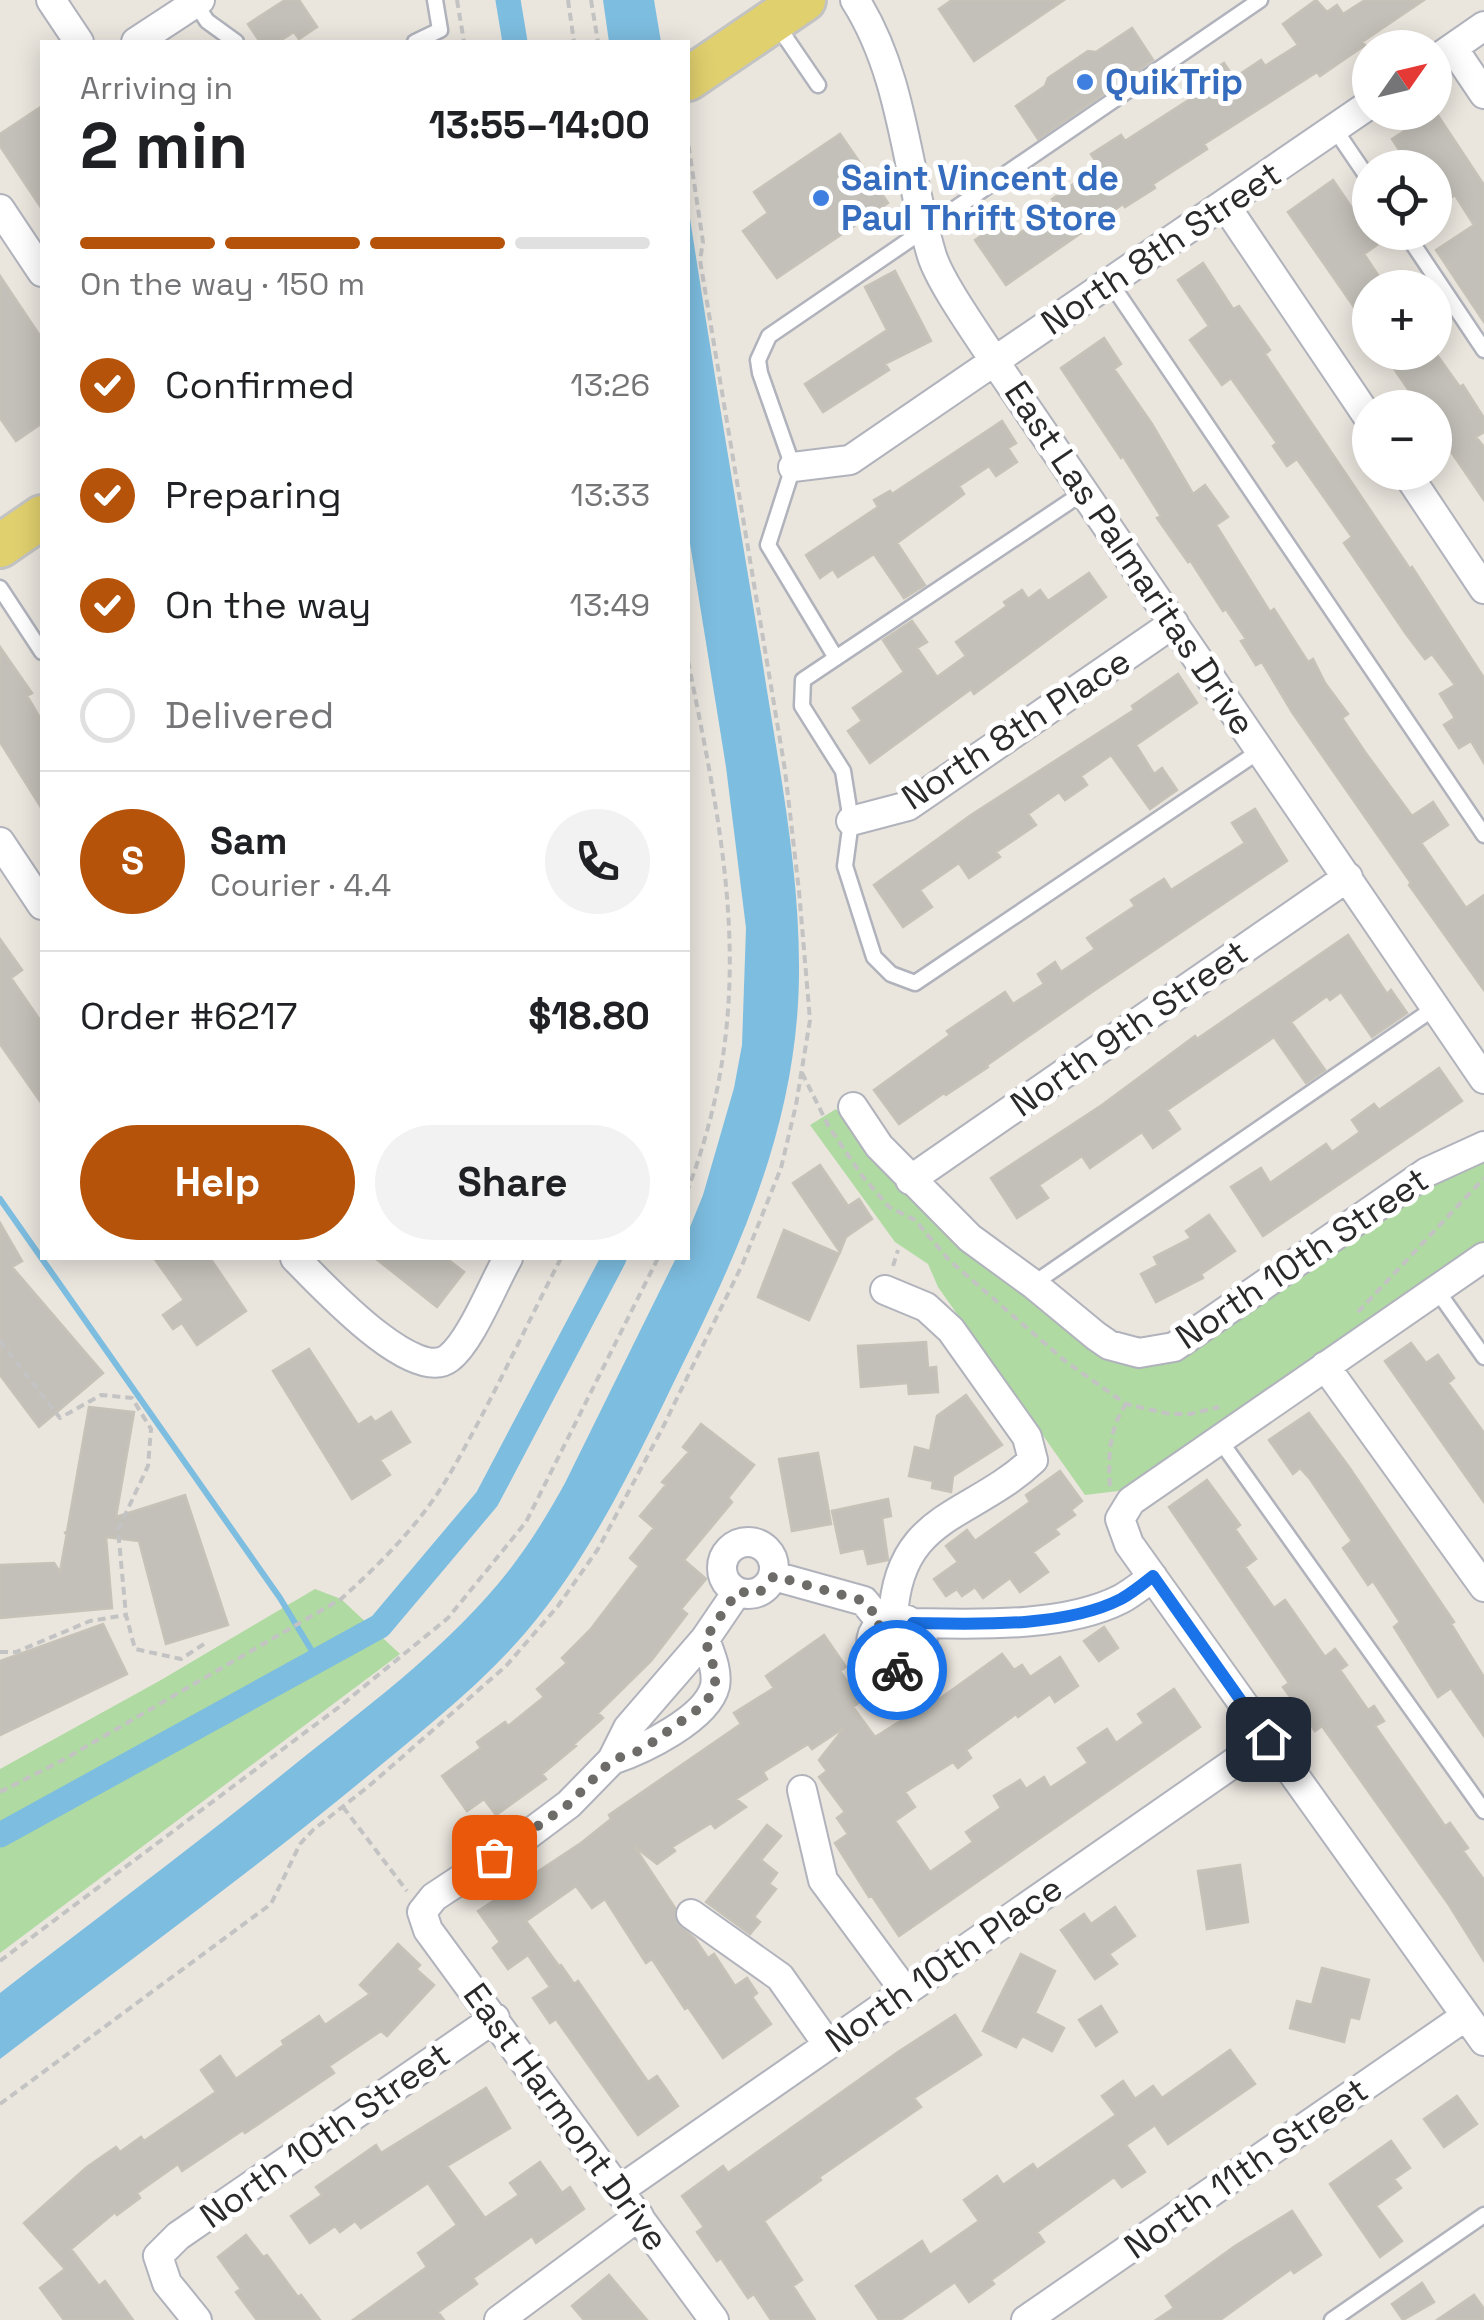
<!DOCTYPE html>
<html lang="en">
<head>
<meta charset="utf-8">
<style>
  :root { --surface:#fff; --page:#f2f2f2; --text:#202124; --muted:#757577; --line:#e0e0e0; --accent:#b45309 }
  body { margin:0; font-family:"Space Grotesk",sans-serif; background:var(--page); color:var(--text); height:100vh; display:flex; flex-direction:column; font-size:38px; white-space:nowrap }
  * { box-sizing:border-box; margin:0 }
  p { font-size:32px; color:var(--muted) }
  .icon { flex:none; width:55px; height:55px; fill:none; stroke:currentColor; stroke-width:2; stroke-linecap:round; stroke-linejoin:round }
  .map { position:relative; flex:1; overflow:hidden }
  .drawer { position:absolute; left:40px; top:40px; width:650px; height:1220px; display:flex; flex-direction:column; background:var(--surface); border-radius:0px; box-shadow:0 5px 25px #0003 }
  .drawer>* { flex:none }
  .needle { width:65px; rotate:56deg }
  .buttons { position:absolute; left:1352px; top:30px; display:grid; gap:20px }
  .buttons a { display:grid; place-items:center; width:100px; height:100px; border-radius:50%; background:var(--surface); box-shadow:0 5px 25px #0003; font-size:50px }
  .pin { position:absolute; display:grid; place-items:center; width:85px; height:85px; color:#fff; margin:-42px; border-radius:20px; box-shadow:0 5px 15px #0006 }
  .courier { position:absolute; display:grid; place-items:center; width:100px; height:100px; margin:-50px; border:8px solid #1a73e8; border-radius:50%; background:#fff; color:#222; box-shadow:0 2px 12px #0007 }
  .overview em { font-style:normal; font-weight:700 }
  .overview div { display:flex; flex-direction:column-reverse }
  .overview { display:flex; align-items:center; justify-content:space-between; height:170px; padding:0 40px }
  h1 { font-size:65px; font-weight:700; line-height:75px }
  .bar { display:grid; grid-template-columns:repeat(4,1fr); gap:15px 10px; align-content:center; height:120px; padding:0 40px }
  .bar i { height:12px; border-radius:8px; background:var(--line) }
  .bar .selected { background:var(--accent) }
  .bar p { grid-column:span 4 }
  .line { display:flex; align-items:center; gap:25px; padding:0 40px; border-top:2px solid var(--line) }
  .line div { flex:1 }
  .round { display:grid; place-items:center; flex:none; width:105px; height:105px; border-radius:52px; background:var(--page) }
  ol { padding:0 40px; list-style:none }
  li { display:flex; align-items:center; gap:30px; height:110px }
  li p { margin-inline-start:auto }
  li .icon { padding:10px; border-radius:50%; background:var(--accent); color:#fff; stroke-width:4 }
  li:last-child { color:var(--muted) }
  li i { width:55px; height:55px; border:5px solid var(--line); border-radius:50% }
  .action { display:flex; gap:20px; margin-top:auto; padding:20px 40px }
  .action a { flex:1; height:115px; border-radius:60px; background:var(--accent); color:#fff; font-size:40px; font-weight:700; line-height:115px; text-align:center }
  .action a+a { background:var(--page); color:var(--text) }
  .map>svg:first-child { display:block }
  .green { fill:#afdaa1 }
  .water { fill:#7dbde0 }
  .lines { fill:none; stroke-linecap:round; stroke-linejoin:round }
  .stream { stroke:#7dbde0; stroke-width:6 }
  .canal { stroke:#7dbde0; stroke-width:25 }
  .building { fill:#c3c0b9; stroke:#c6c2b8; stroke-width:2.5 }
  .lane-casing { stroke:#b1b3bc; stroke-width:19 }
  .street-casing { stroke:#b1b3bc; stroke-width:32 }
  .primary-casing { stroke:#c3c3c3; stroke-width:48 }
  .path { stroke:#c3c3c3; stroke-width:4; stroke-dasharray:8 5; stroke-linecap:butt }
  .lane { stroke:#fff; stroke-width:14 }
  .street { stroke:#fff; stroke-width:28 }
  .primary { stroke:#e0d06e; stroke-width:42 }
  .done { stroke:#6d6c69; stroke-width:10; stroke-dasharray:0 18 }
  .route { stroke:#1a73e8; stroke-width:12 }
  .shop-dot { fill:#3f7fe0; stroke:#fff; stroke-width:4 }
  .labels { text-anchor:middle; stroke-width:10; stroke-linejoin:round; paint-order:stroke }
  .shop-label { font-size:35px; font-weight:bold; fill:#366cbe; stroke:#fff; text-anchor:start }
  .street-label { font-size:35px; fill:#2a2a2a; stroke:#fff }
</style>
</head>
<body>
<div class="map">
<svg width="1484" height="2320" viewBox="0 0 1484 2320">
  <rect width="100%" height="100%" fill="#eae6de"/>
  <path class="green" d="M836 1109 898 1185 1138 1363 1433 1181 1484 1159V1241L1118 1491 1085 1495 938 1287 928 1264 895 1242 810 1125Z
    M315 1589 341 1599 400 1654 0 1953V1769L161 1680Z"/>
  <path class="water" d="M603 0H654L661 42H609Z
    M688 205C711 357 737 508 762 659 778 763 800 868 799 974 798 1106 752 1222 695 1339 645 1440 600 1545 526 1632 479 1687 420 1732 364 1779 246 1876 122 1966 0 2059V1993C98 1917 198 1843 294 1765 364 1709 440 1653 498 1584 524 1553 546 1518 565 1483L676 1258H688V1232L703 1195 734 1088 742 1045 746 928 726 767 688 531Z"/>
  <g class="lines">
    <path class="stream" d="M0 1199 280 1598 318 1661"/>
    <path class="canal" d="M508 0 515 42
      M0 1835 380 1626 487 1499 614 1258"/>
  </g>
  <path class="building" d="M285 0H299L317 27 299 39 294 32 278 42H260L248 24Z
    M952 0H1064L974 61 939 9Z
    M1316 0 1327 12 1337 5 1343 14 1365 0H1424L1362 42 1365 45 1320 76 1317 72 1204 144 1207 149 1153 184 1155 188 1125 207 1123 204 1006 285 975 240 1002 221 1013 238 1057 207 1052 199 1099 166 1091 154 1121 135 1125 141 1201 92 1194 82 1224 63 1234 78 1261 60 1265 66 1298 45 1283 24Z
    M1132 28 1153 60 1038 139 1016 106 1045 86 1048 78 1088 51 1096 52Z
    M42 106V209L0 146V134Z
    M1435 111 1484 185V322L1436 250 1474 225 1455 195 1443 203 1435 190V168H1411L1392 139Z
    M840 134 888 203 777 278 743 231 768 213 754 192Z
    M1333 180 1377 245 1364 254 1382 281 1370 288V330L1288 212Z
    M1203 263 1233 309 1239 306 1270 350 1265 354 1410 569 1412 567 1484 678V763L1471 741 1459 748 1444 725 1455 718 1440 694 1455 685 1432 654 1425 659 1406 634 1344 543 1352 537 1297 459 1287 466 1273 446 1277 443 1231 378 1222 385 1190 340 1209 326 1178 280Z
    M895 271 931 341 885 364 889 370 823 412 805 384 887 330 865 287Z
    M0 276 42 339V423L16 441 0 418Z
    M1104 338 1121 364 1114 369 1152 424 1193 494 1205 485 1228 517 1216 525 1270 612 1274 609 1308 662 1313 659 1325 683 1348 714 1342 718 1365 752 1412 816 1433 802 1448 825 1421 843 1466 908 1484 895V990L1409 885 1411 883 1292 712 1262 662 1256 665 1241 641 1246 639 1226 609 1223 611 1190 560 1188 562 1157 518 1161 516 1123 456 1121 458 1061 368Z
    M1399 352H1418L1426 363 1437 355 1460 387 1463 385 1484 418V432L1476 437 1484 447V500L1435 428V408H1421L1388 360Z
    M1002 421 1016 443 1008 448 1017 462 996 476 989 466 959 486 964 494 897 543 925 585 904 598 874 554 838 577 833 569 820 578 806 555 878 507 874 500 890 491 892 494Z
    M1089 573 1106 597 974 694 971 689 870 763 848 731 862 721 853 708 904 672 883 640 912 621 927 642 917 648 937 677 966 656 956 642 1007 606 1004 602 1022 590 1028 599 1040 590 1048 601Z
    M0 647 32 693 27 696 42 721V809L0 742Z
    M1178 674 1197 703 1136 745 1154 774 1162 768 1177 790 1150 809 1111 755 1081 776 1087 785 1065 800 1059 792 1028 814 1036 825 996 852 1000 857 969 878 959 863 920 890 932 907 903 927 874 885 971 815 1134 710 1132 706Z
    M1255 809 1287 861 1092 992 987 1065 988 1067 946 1095 944 1093 899 1124 874 1090 950 1035 947 1031 1005 992 1013 1004 1044 984 1038 974 1055 962 1061 972 1095 949 1087 938 1135 906 1131 900 1164 879 1171 890 1245 843 1232 823Z
    M1348 935 1387 994 1391 990 1407 1013 1372 1037 1341 992 1330 1000 1327 996 1291 1022 1325 1070 1306 1083 1274 1037 1167 1110 1180 1129 1153 1148 1142 1132 1090 1168 1082 1156 1039 1185 1048 1198 1017 1218 991 1178 1102 1105 1195 1036 1197 1039Z
    M0 939 22 970 11 978 42 1023V1104L0 1044Z
    M1439 1068 1462 1101 1263 1236 1231 1187 1261 1168 1270 1183 1326 1144 1332 1152 1360 1132 1352 1120 1374 1104 1379 1110Z
    M820 1165 848 1206 859 1199 872 1219 846 1237 840 1252 793 1183Z
    M1209 1215 1235 1251 1201 1274 1203 1278 1156 1302 1141 1274 1158 1265 1154 1257 1191 1238 1186 1231Z
    M0 1223 22 1261 12 1267 103 1373 39 1427 0 1375Z
    M784 1230 839 1254 809 1320 758 1297Z
    M154 1258H210L246 1311 197 1345 182 1323 173 1329 163 1315 184 1300Z
    M375 1258H446L464 1272 437 1307Z
    M926 1342 928 1368 936 1367 938 1392 909 1394 908 1383 861 1387 858 1346Z
    M1411 1343 1426 1363 1438 1355 1454 1378 1448 1383 1484 1433V1502L1385 1361Z
    M309 1349 358 1425 371 1417 375 1422 391 1412 410 1442 380 1460 390 1475 352 1499 273 1371Z
    M966 1395 1002 1445 953 1476 951 1492 932 1488 933 1481 909 1476 915 1447 930 1451 937 1416Z
    M89 1407 134 1412 116 1517 185 1495 228 1625 166 1644 139 1541 106 1537 112 1608 0 1618V1565L54 1563 60 1572 67 1533H64L67 1532Z
    M1309 1413 1349 1467 1454 1622 1451 1624 1484 1677V1736L1451 1688 1438 1697 1394 1627 1400 1622 1373 1581 1368 1585 1343 1548 1352 1541 1310 1479 1300 1468 1293 1474 1269 1440Z
    M701 1424 754 1465 728 1498 732 1502 684 1560 706 1579 681 1609 687 1614 651 1661 598 1713 603 1718 574 1744 576 1746 542 1774 546 1779 496 1815 484 1799 467 1811 442 1776 481 1748 477 1742 505 1722 508 1726 544 1697 537 1689 567 1663 562 1658 590 1630 639 1566 630 1558 654 1528 640 1516 666 1485 662 1482 689 1452 683 1447Z
    M818 1453 831 1524 792 1531 779 1459Z
    M1060 1471 1082 1501 1071 1510 1075 1515 1055 1529 1059 1534 1033 1552 1048 1572 1020 1592 1010 1578 983 1598 975 1587 962 1596 957 1589 946 1596 934 1579 958 1562 946 1546 967 1530 975 1541 1030 1502 1026 1495Z
    M1207 1480 1240 1525 1235 1529 1256 1559 1245 1567 1274 1608 1285 1600 1325 1657 1335 1649 1347 1665 1340 1670 1368 1710 1374 1706 1384 1721 1375 1726 1445 1826 1450 1823 1468 1848 1463 1851 1484 1880V1961L1449 1905 1322 1726 1315 1731 1283 1687 1289 1683 1169 1507Z
    M888 1499 891 1516 882 1518 888 1560 868 1564 864 1548 841 1553 832 1511Z
    M103 1624 127 1674 0 1735V1661Z
    M1104 1627 1118 1648 1099 1661 1084 1641Z
    M824 1635 846 1667 840 1671 861 1701 853 1707 875 1737 937 1698 938 1700 1002 1654 1014 1670 1022 1665 1030 1677 1060 1657 1078 1686 1055 1702 1050 1694 1018 1717 1016 1714 966 1750 971 1758 958 1768 953 1762 905 1792 915 1807 895 1821 930 1872 973 1842 966 1832 1001 1808 994 1796 1020 1780 1026 1789 1044 1777 1050 1788 1088 1763 1078 1748 1107 1729 1116 1743 1144 1723 1138 1714 1174 1689 1200 1727 899 1936 872 1896 869 1897 835 1843 848 1834 837 1818 845 1812 819 1777 827 1771 819 1760 845 1727 812 1749 808 1744 763 1772 767 1779 736 1799 746 1807 715 1828 711 1823 672 1847 675 1851 657 1864 634 1846 675 1908 676 1922 695 1939 708 1958 714 1954 735 1986 747 1978 757 1993 752 1997 771 2024 723 2058 688 2007 685 2009 652 1959 646 1963 605 1899 592 1908 576 1886 526 1921 559 1966 561 1965 574 1984 578 1981 648 2082 657 2076 678 2106 638 2135 556 2019 550 2023 533 1998 550 1987 528 1955 508 1969 493 1948 500 1942 478 1911 581 1843 611 1819 609 1815 741 1724 734 1713 774 1688 766 1676Z
    M767 1825 781 1836 761 1860 777 1873 769 1884 776 1889 754 1917 760 1922 750 1934 706 1902Z
    M1240 1865 1248 1922 1207 1929 1198 1871Z
    M1115 1907 1135 1936 1109 1954 1117 1964 1095 1979 1061 1930 1084 1914 1091 1924Z
    M398 1944 420 1965 416 1969 434 1985 387 2036 381 2031 329 2066 334 2073 245 2133 243 2130 182 2171 178 2164 137 2193 140 2198 117 2215 115 2212 71 2249 99 2286 105 2281 133 2320H64L40 2288 65 2269 24 2223 87 2167 116 2147 120 2152 141 2137 144 2141 216 2092 201 2070 220 2056 236 2079 284 2045 282 2041 319 2016 325 2025 370 1994 360 1985Z
    M1021 1954 1055 1971 1035 2013 1064 2028 1052 2051 1022 2036 1016 2047 983 2031Z
    M1322 1968 1369 1980 1359 2019 1350 2017 1344 2042 1290 2028 1297 2001 1312 2005Z
    M1101 2006 1117 2032 1096 2046 1079 2020Z
    M955 2015 981 2055 914 2098 921 2107 819 2177 821 2180 764 2221 802 2280 793 2286 815 2320H771L754 2294 748 2298 721 2258 717 2261 697 2232 704 2227 682 2196 723 2166 728 2173 898 2052Z
    M1230 2050 1255 2084 1168 2144 1155 2125 1126 2145 1145 2172 1122 2187 1114 2177 1037 2232 1044 2242 991 2280 994 2284 969 2302 955 2282 900 2320H879L856 2286 922 2241 930 2255 979 2221 964 2200 997 2176 1003 2185 1033 2164 1037 2170 1116 2115 1102 2096 1123 2081 1135 2099 1153 2086 1162 2098Z
    M486 2088 510 2128 447 2166 485 2218 519 2195 510 2183 540 2162 562 2193 570 2187 584 2209 536 2243 532 2236 473 2278 477 2284 438 2312 444 2320H353L427 2267 418 2253 457 2225 428 2183 361 2228 355 2221 340 2232 335 2226 310 2243 291 2216 322 2195 316 2187 376 2145 381 2153Z
    M1457 2096 1477 2124 1444 2147 1424 2119Z
    M1391 2141 1410 2168 1394 2179 1401 2188 1376 2206 1402 2241 1380 2257 1330 2184Z
    M1292 2211 1321 2255 1294 2273 1291 2269 1220 2320H1156L1174 2308 1166 2296 1235 2246Z
    M246 2235 263 2257 267 2255 298 2297 301 2295 320 2320H257L236 2292 241 2289 218 2257Z
    M609 2275 647 2320H584L572 2306Z
    M1422 2283 1434 2302 1403 2320 1392 2304Z
    M1474 2295 1484 2309V2320H1437Z"/>
  <g class="lines">
    <g class="lane-casing">
      <path id="lane" d="M194 1 207 21 236 42
        M777 25 818 85
        M415 42 440 30 435 0
        M1334 128 1370 181
        M1405 232 1484 350
        M1110 282 1484 835
        M1084 492 803 680 802 706 843 771 851 821 845 866 874 957 891 974 915 983 1261 750
        M0 588 42 652
        M836 658 768 545 793 467 760 373 758 360 769 336 1260 0
        M1033 1284 1436 1007
        M1436 1289 1484 1357
        M1219 1439 1484 1811
        M1332 2320 1484 2215"/>
    </g>
    <g class="street-casing">
      <path id="street" d="M51 0 79 42
        M855 0C904 77 906 171 932 256 941 284 978 335 995 362L1484 1079
        M136 42 200 0
        M1453 48 1484 94
        M1435 60 1484 26
        M1225 205 1370 420
        M0 209 42 272
        M793 467 850 460 1370 104
        M1406 472 1484 589
        M851 821 908 806 1174 623
        M0 842 42 905
        M853 1107 879 1146 970 1238 1033 1284 1096 1336 1109 1345 1139 1353 1174 1347 1427 1172 1484 1146
        M910 1180 1348 877
        M1484 1257 1131 1501 1120 1519 1129 1544 1484 2041
        M295 1258C320 1283 414 1386 449 1358 471 1341 493 1284 508 1258
        M885 1290 926 1307 951 1330 1027 1437 1033 1460C970 1519 898 1513 893 1618
        M1325 1366 1484 1587
        M722 1568a26 26 0 1 1 52 0a26 26 0 1 1-52 0Z
        M774 1576 864 1601 881 1622
        M871 1644a26 26 0 1 1 52 0a26 26 0 1 1-52 0Z
        M913 1623C976 1624 1064 1628 1121 1599 1132 1593 1143 1584 1153 1577
        M612 1760C642 1750 707 1719 715 1686 718 1670 710 1654 705 1639
        M802 1790 823 1880 905 1991
        M691 1914 780 1977 828 2045
        M621 2189 1268 1739
        M197 2320 167 2283 158 2256 178 2236 495 2018
        M499 2320 639 2216
        M714 2320 428 1930 422 1912 434 1897 525 1837 569 1804 612 1760 628 1728 705 1639 737 1592
        M1026 2320 1466 2016"/>
    </g>
    <g class="primary-casing">
      <path id="primary" d="M688 79 804 0
        M0 546 42 517"/>
    </g>
    <path class="path" d="M457 0 464 42
      M568 0 574 42
      M591 0 598 42
      M688 661C726 850 759 1001 688 1189
      M802 1073 829 1127 863 1177 889 1207 915 1220 949 1260 1065 1361 1126 1404 1170 1414H1190L1219 1407
      M893 1266 898 1250
      M1358 1312 1484 1178
      M0 1341 60 1418 101 1395 132 1398 151 1429 148 1466 118 1530 126 1615 135 1649 181 1659 207 1642
      M1110 1486C1108 1457 1109 1429 1126 1404
      M0 1652H16L90 1621 126 1615
      M0 1792 61 1761 341 1599C381 1563 420 1524 448 1477 489 1407 524 1330 561 1258
      M343 1807 407 1891
      M0 1961 339 1707 448 1618 526 1522 658 1258
      M0 2104 271 1904 300 1844 313 1830 369 1786 506 1666 558 1606 598 1549 662 1429 743 1263 781 1168 796 1105 810 1020 799 891 785 770 700 260 703 242 688 142"/>
    <use href="#lane" class="lane"/>
    <use href="#street" class="street"/>
    <use href="#primary" class="primary"/>
  </g>
  <g class="lines">
    <path class="done" d="M494 1857 569 1804 612 1760 642 1750 705 1704 714 1689 716 1675 705 1639 737 1592 759 1593 774 1576 864 1601 881 1622 870 1641C871 1658 880 1669 897 1670"/>
    <path class="route" d="M897 1670C923 1666 929 1643 913 1623 976 1624 1064 1628 1121 1599 1132 1593 1143 1584 1153 1576L1268 1739"/>
  </g>
  <g class="shop-dot">
    <circle cx="1085" cy="82" r="10"/>
    <circle cx="821" cy="198" r="10"/>
  </g>
  <g class="labels">
    <g class="shop-label">
      <text x="1105" y="94">QuikTrip</text>
      <text x="841" y="190">Saint Vincent de<tspan x="841" dy="40">Paul Thrift Store</tspan></text>
    </g>
    <g class="street-label">
      <text transform="translate(1161 248) rotate(-34)" y="12">North 8th Street</text>
      <text transform="translate(1130 558) rotate(56)" y="12">East Las Palmaritas Drive</text>
      <text transform="translate(1016 729) rotate(-33)" y="12">North 8th Place</text>
      <text transform="translate(1129 1028) rotate(-35)" y="12">North 9th Street</text>
      <text transform="translate(1302 1258) rotate(-34)" y="12">North 10th Street</text>
      <text transform="translate(944 1964) rotate(-35)" y="12">North 10th Place</text>
      <text transform="translate(566 2117) rotate(54)" y="12">East Harmont Drive</text>
      <text transform="translate(325 2135) rotate(-35)" y="12">North 10th Street</text>
      <text transform="translate(1246 2168) rotate(-35)" y="12">North 11th Street</text>
    </g>
  </g>
</svg>
<div class="buttons">
<a><svg class="needle" viewBox="-14 -14 28 28"><path d="M0-13l5 13h-10z" fill="#e53935"/><path d="M0 13l5-13h-10z" fill="#757577"/></svg></a>
<a><svg class="icon" aria-label="locate" viewBox="0 0 24 24"><circle cx="12" cy="12" r="6"/><path d="M12 2v4M12 18v4M2 12h4M18 12h4"/></svg></a>
<a>+</a>
<a>−</a>
</div>
<div class="pin" style="left:494px;top:1857px;background:#ea580c"><svg class="icon" aria-label="bag" viewBox="0 0 24 24"><path d="M5 8h14l-1 12H6zM9 8a3 3 0 0 1 6 0"/></svg></div>
<div class="pin" style="left:1268px;top:1739px;background:#1f2937"><svg class="icon" aria-label="home" viewBox="0 0 24 24"><path d="M3 11l9-7 9 7M6 9v11h12V9"/></svg></div>
<div class="courier" style="left:897px;top:1670px"><svg class="icon" aria-label="bike" viewBox="0 0 24 24"><circle cx="6" cy="16" r="4"/><circle cx="18" cy="16" r="4"/><path d="M6 16l4-8h5l3 8M10 8l3 8H6M13 5h3"/></svg></div>
<section class="drawer">
<div class="overview"><div><h1>2 min</h1><p>Arriving in</p></div><em>13:55–14:00</em></div>
<div class="bar"><i class="selected"></i><i class="selected"></i><i class="selected"></i><i></i><p>On the way · 150 m</p></div>
<ol>
<li><svg class="icon" aria-label="check" viewBox="0 0 24 24"><path d="M5 12l5 5 9-10"/></svg>Confirmed<p>13:26</p></li>
<li><svg class="icon" aria-label="check" viewBox="0 0 24 24"><path d="M5 12l5 5 9-10"/></svg>Preparing<p>13:33</p></li>
<li><svg class="icon" aria-label="check" viewBox="0 0 24 24"><path d="M5 12l5 5 9-10"/></svg>On the way<p>13:49</p></li>
<li><i></i>Delivered</li>
</ol>
<div class="line" style="height:180px"><b class="round" style="background:var(--accent);color:#fff">S</b><div><b>Sam</b><p>Courier · 4.4</p></div><a class="round"><svg class="icon" aria-label="phone" viewBox="0 0 24 24"><path d="M5 4h4l2 5-3 2q2 4 5 5l2-3 5 2v4C11 20 4 13 5 4z"/></svg></a></div>
<div class="line" style="height:130px"><div>Order #6217</div><b>$18.80</b></div>
<div class="action"><a>Help</a><a>Share</a></div>
</section>
</div>
</body>
</html>
